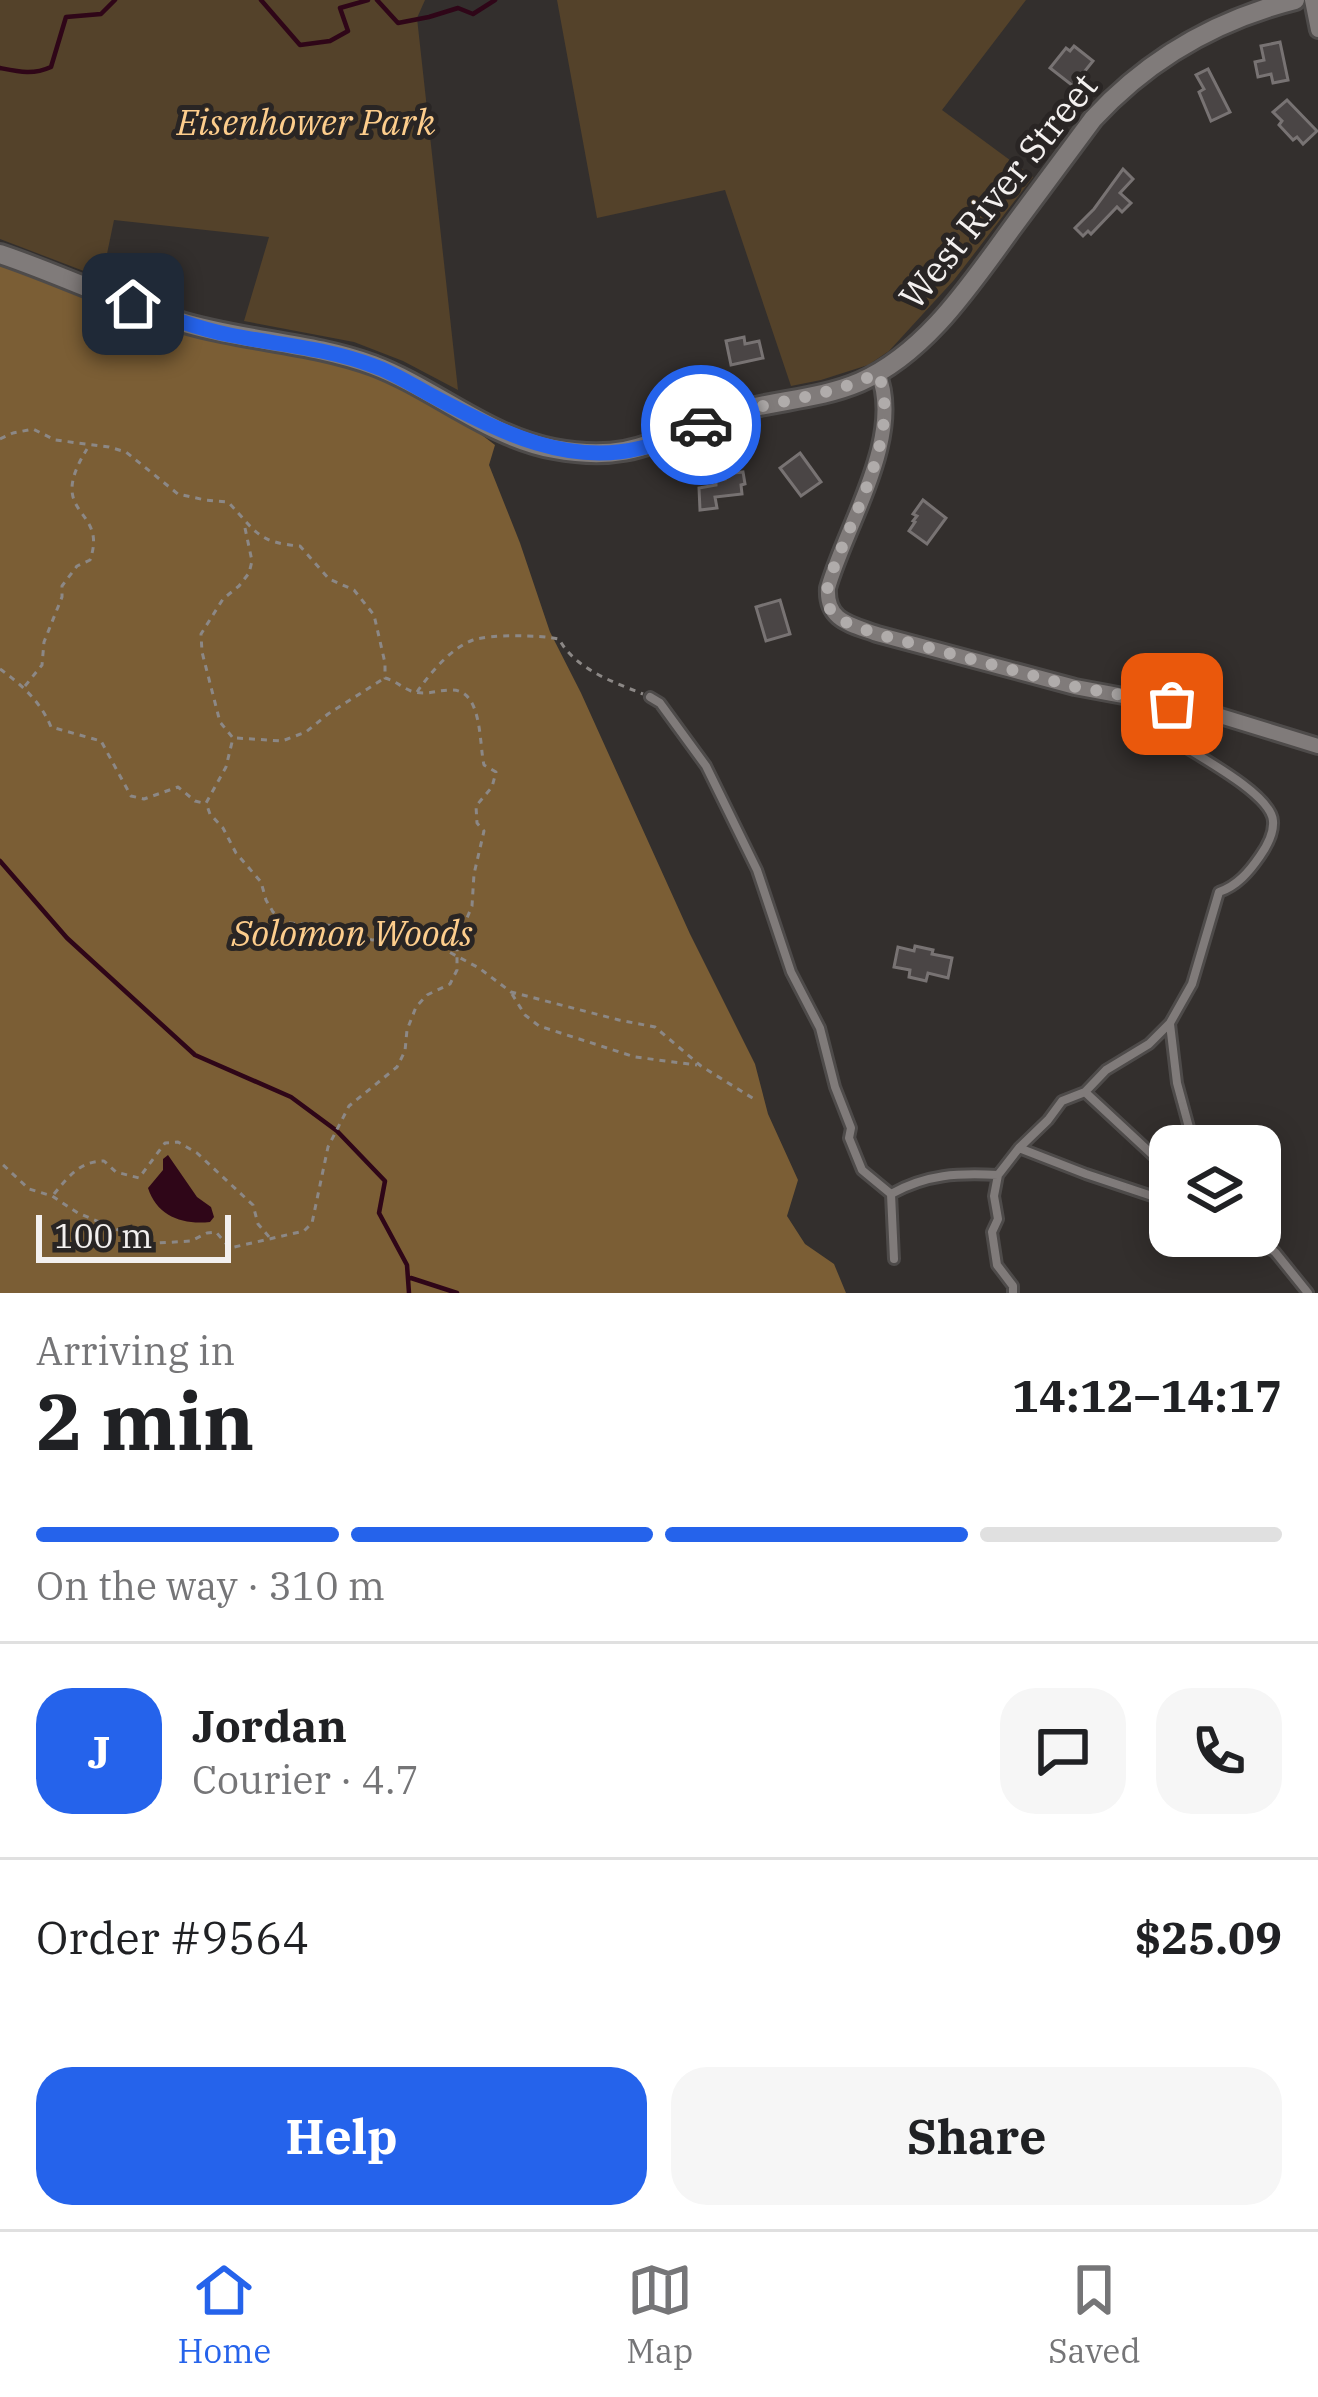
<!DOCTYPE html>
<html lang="en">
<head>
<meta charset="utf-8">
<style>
  :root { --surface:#fff; --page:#f6f6f6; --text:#202124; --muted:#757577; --line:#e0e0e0; --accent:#2563eb }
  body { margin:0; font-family:"IBM Plex Serif",serif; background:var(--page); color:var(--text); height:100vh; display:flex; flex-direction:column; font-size:45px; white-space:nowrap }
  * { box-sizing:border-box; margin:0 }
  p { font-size:39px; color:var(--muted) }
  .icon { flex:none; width:66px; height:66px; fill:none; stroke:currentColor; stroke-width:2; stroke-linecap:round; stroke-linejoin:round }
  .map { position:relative; height:1293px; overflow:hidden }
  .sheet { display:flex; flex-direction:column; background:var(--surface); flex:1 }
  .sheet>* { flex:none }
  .fabs { position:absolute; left:1149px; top:1125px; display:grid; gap:24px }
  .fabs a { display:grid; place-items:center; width:132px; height:132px; border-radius:24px; background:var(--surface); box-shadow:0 6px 30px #0003; font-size:60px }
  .scale { position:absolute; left:36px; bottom:30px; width:195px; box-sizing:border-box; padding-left:12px; border:6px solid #f3f0ef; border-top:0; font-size:33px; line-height:42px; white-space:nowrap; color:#f3f0ef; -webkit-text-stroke:9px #292524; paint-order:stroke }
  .pin { position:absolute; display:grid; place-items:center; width:102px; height:102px; color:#fff; margin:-51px; border-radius:24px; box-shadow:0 6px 18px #0006 }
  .courier { position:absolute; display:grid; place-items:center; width:120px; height:120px; margin:-60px; border:9px solid #2563eb; border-radius:50%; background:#fff; color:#222; box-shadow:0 3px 15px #0007 }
  .headline em { font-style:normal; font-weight:700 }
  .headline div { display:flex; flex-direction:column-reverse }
  .headline { display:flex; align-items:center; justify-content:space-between; height:204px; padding:0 36px }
  h1 { font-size:78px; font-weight:700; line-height:90px }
  .bar { display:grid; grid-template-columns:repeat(4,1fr); gap:18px 12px; align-content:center; height:144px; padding:0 36px }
  .bar i { height:15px; border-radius:9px; background:var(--line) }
  .bar .selected { background:var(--accent) }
  .bar p { grid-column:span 4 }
  .line { display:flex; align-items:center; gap:30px; padding:0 36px; border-top:3px solid var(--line) }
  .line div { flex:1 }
  .round { display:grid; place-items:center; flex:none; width:126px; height:126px; border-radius:36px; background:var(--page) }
  .action { display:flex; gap:24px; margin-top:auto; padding:24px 36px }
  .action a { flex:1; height:138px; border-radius:36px; background:var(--accent); color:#fff; font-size:48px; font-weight:700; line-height:138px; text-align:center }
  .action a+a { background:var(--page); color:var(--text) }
  .tabs { display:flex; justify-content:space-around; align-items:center; height:168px; border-top:3px solid var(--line); background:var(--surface); font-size:33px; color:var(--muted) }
  .tabs a { display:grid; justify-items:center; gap:6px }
  .tabs .selected { color:var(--accent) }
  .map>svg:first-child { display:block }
  .green { fill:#54422a }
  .forest { fill:#7b5e35 }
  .water { fill:#2f0618 }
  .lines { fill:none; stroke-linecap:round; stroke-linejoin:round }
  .stream { stroke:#2f0618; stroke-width:4.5 }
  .building { fill:#4a4545; stroke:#787373; stroke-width:3 }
  .lane-casing { stroke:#4e4b4a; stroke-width:14 }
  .street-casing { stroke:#4e4b4a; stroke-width:20 }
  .secondary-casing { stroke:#4e4b4a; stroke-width:24 }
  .path { stroke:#8c8886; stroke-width:3; stroke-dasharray:6 6; stroke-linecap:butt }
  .lane { stroke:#807b7a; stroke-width:8 }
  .street { stroke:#807b7a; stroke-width:14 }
  .secondary { stroke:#807b7a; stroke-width:18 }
  .done { stroke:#b0acab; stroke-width:12; stroke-dasharray:0 21.6 }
  .route { stroke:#2563eb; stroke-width:15 }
  .labels { text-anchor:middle; stroke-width:10; stroke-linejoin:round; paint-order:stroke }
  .park-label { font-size:36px; font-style:italic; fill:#fdcd8c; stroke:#292524 }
  .street-label { font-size:36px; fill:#f3f0ef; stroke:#292524 }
</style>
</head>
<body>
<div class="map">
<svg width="1318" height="1293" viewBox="0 0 1318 1293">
  <rect width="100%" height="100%" fill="#332f2d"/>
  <path class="green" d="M0 0H425L417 18 458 390 403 361 354 342 244 321 269 237 114 220 102 278 0 239Z
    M557 0H1026L942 110 1033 177 954 280 889 351 868 365 821 380 791 386 725 190 597 218Z"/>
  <path class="forest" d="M0 260C73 282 147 304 220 326 317 355 415 381 495 445L489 465 520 543 550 632 581 693 690 934 755 1064 768 1114 798 1180 787 1216 805 1244 834 1264 846 1293H0Z"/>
  <path class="water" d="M168 1155 197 1197 211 1207 214 1217 210 1222C182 1225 157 1216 148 1188L163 1170V1159Z"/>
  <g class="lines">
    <path class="stream" d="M261 0 300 45 330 41 348 31 340 8 368 0
      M377 0 398 23 429 17 458 8 473 14 495 0
      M0 68C20 72 33 75 51 67L66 17 101 14 115 0
      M0 861 67 938 195 1055 291 1097 337 1131 385 1181 379 1213 407 1265 409 1293
      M411 1278 457 1293"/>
  </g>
  <path class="building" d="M1280 42 1288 80 1273 83 1271 74 1258 77 1255 62 1264 60 1261 46Z
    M1074 46 1093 61 1073 86 1050 68 1066 48 1070 51Z
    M1208 69 1230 112 1211 121 1199 92 1204 89 1196 75Z
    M1287 100 1317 131 1303 144 1297 137 1293 140 1279 125 1282 121 1273 112Z
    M1123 169 1133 179 1120 193 1131 203 1122 212 1117 207 1091 234 1088 231 1083 236 1075 228 1094 209Z
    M744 337 745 344 759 341 763 358 731 365 726 341Z
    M800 453 821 482 801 496 780 468Z
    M743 472 745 484 741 485 742 494 715 497 717 508 700 510 699 488 716 485V480L725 479V474Z
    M923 500 946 518 927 544 909 531 915 522 913 521 917 516 913 514Z
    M780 600 790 634 766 641 756 607Z
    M915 946 933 950 932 954 952 958 948 978 928 973 926 981 909 977 910 970 894 967 898 947 914 951Z"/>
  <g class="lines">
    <g class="lane-casing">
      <path id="lane" d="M650 697 660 703 706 766 757 870 791 972 820 1028 835 1087 851 1128 849 1138 862 1170 891 1194 894 1259
        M1170 1024 1177 1083 1194 1146
        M1085 1092 1170 1171
        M1019 1148 1086 1174 1170 1202
        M891 1194C927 1174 958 1173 998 1175
        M1250 1236 1275 1252 1308 1293
        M1013 1293V1286L997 1265 992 1232 998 1219 994 1196 998 1175 1019 1148 1048 1120 1062 1101 1085 1092 1106 1070 1149 1044 1170 1023 1192 984 1219 892C1237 886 1249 872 1260 856 1267 846 1274 833 1273 821 1271 790 1176 745 1150 725L1144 715 1142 699"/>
    </g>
    <g class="street-casing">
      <path id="street" d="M1312 0 1318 30
        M878 373C904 437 846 525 828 588 826 621 850 624 877 634L1075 687 1204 711 1318 746"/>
    </g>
    <g class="secondary-casing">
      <path id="secondary" d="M0 254C60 274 118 303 178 321 242 341 311 342 373 365 434 388 488 437 554 449 634 464 658 437 728 414 772 400 818 400 860 382 926 353 971 284 1012 228 1039 192 1066 155 1093 119 1148 59 1216 20 1295 0"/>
    </g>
    <path class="path" d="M0 439 13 433 33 429 55 440 109 447 126 452 178 494 205 500 228 502C255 530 257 543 300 546L329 579 354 590 374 615 385 663V678C396 681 401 687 411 691 426 696 437 690 451 690 483 689 479 745 484 765L496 772 492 787 476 806 477 823 484 831 474 874 472 906 457 942V970L450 984 427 995 416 1007 407 1030 405 1051 397 1067 349 1106 328 1147 312 1223 304 1231 230 1248 216 1232 207 1233 191 1241 140 1244 123 1232 78 1213 52 1196 29 1189 0 1162
      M245 528 252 561 249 573 239 586 223 599 201 634 202 652 220 722 233 738 226 767 206 803 210 814 223 828 236 853 261 882 266 900 273 912 287 923 342 926 372 940 423 938 479 968 511 992 619 1020 655 1027 701 1066 754 1099
      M0 669C22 685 41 702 51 727L101 741 131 796 144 799 178 787 195 801 203 803
      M25 686 42 665 44 642 62 597V586L77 566 90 560C109 506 44 518 87 449
      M417 692C431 672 450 649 473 640 491 634 540 635 559 639 575 669 613 682 643 694
      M237 738 282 741 306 732 328 714 383 679
      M512 994 525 1015 539 1026 635 1057 697 1065
      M54 1194C68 1177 80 1161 104 1161L116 1172 139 1178 165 1143 178 1142 197 1153 253 1205 258 1224 270 1238"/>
    <use href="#lane" class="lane"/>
    <use href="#street" class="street"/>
    <use href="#secondary" class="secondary"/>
  </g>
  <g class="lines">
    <path class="done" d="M701 425C759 400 822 401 878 373 900 427 860 501 840 552 834 568 822 590 829 607 836 623 862 628 877 634L1076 687 1172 704"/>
    <path class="route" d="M133 304C165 316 196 328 230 335 278 345 328 348 374 366 397 374 418 389 440 400 503 433 568 466 641 448 662 443 682 433 701 425"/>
  </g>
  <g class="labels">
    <g class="park-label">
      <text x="306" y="135">Eisenhower Park</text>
      <text x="352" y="946">Solomon Woods</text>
    </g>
    <g class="street-label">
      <text transform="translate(998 191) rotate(-51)" y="13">West River Street</text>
    </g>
  </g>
</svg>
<div class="fabs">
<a><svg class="icon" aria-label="layers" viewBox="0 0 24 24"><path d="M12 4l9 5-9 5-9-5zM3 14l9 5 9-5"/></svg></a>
</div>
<div class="scale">100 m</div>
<div class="pin" style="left:1172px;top:704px;background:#ea580c"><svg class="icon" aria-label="bag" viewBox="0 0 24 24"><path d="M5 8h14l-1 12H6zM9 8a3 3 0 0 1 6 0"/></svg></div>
<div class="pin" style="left:133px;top:304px;background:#1f2937"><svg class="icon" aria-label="home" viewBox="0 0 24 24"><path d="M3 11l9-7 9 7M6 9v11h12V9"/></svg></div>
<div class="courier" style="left:701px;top:425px"><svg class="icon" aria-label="car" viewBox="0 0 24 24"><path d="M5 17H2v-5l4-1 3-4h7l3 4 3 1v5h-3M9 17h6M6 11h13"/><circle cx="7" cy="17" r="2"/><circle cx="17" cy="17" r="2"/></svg></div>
</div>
<section class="sheet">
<div class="headline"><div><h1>2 min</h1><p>Arriving in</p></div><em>14:12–14:17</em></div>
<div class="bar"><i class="selected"></i><i class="selected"></i><i class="selected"></i><i></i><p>On the way · 310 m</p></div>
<div class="line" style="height:216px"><b class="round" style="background:var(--accent);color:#fff">J</b><div><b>Jordan</b><p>Courier · 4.7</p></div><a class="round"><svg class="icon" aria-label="chat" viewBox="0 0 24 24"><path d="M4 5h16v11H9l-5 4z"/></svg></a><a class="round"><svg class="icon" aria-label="phone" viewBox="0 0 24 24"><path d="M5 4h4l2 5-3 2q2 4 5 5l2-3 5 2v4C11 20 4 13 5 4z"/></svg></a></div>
<div class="line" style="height:156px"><div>Order #9564</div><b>$25.09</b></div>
<div class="action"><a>Help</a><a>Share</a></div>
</section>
<nav class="tabs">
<a class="selected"><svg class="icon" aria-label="home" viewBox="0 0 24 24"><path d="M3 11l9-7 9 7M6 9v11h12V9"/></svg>Home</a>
<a><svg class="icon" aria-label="map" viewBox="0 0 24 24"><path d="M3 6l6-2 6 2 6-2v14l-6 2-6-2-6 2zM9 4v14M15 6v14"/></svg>Map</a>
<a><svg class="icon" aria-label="saved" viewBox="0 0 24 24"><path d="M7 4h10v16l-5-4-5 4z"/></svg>Saved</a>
</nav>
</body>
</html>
